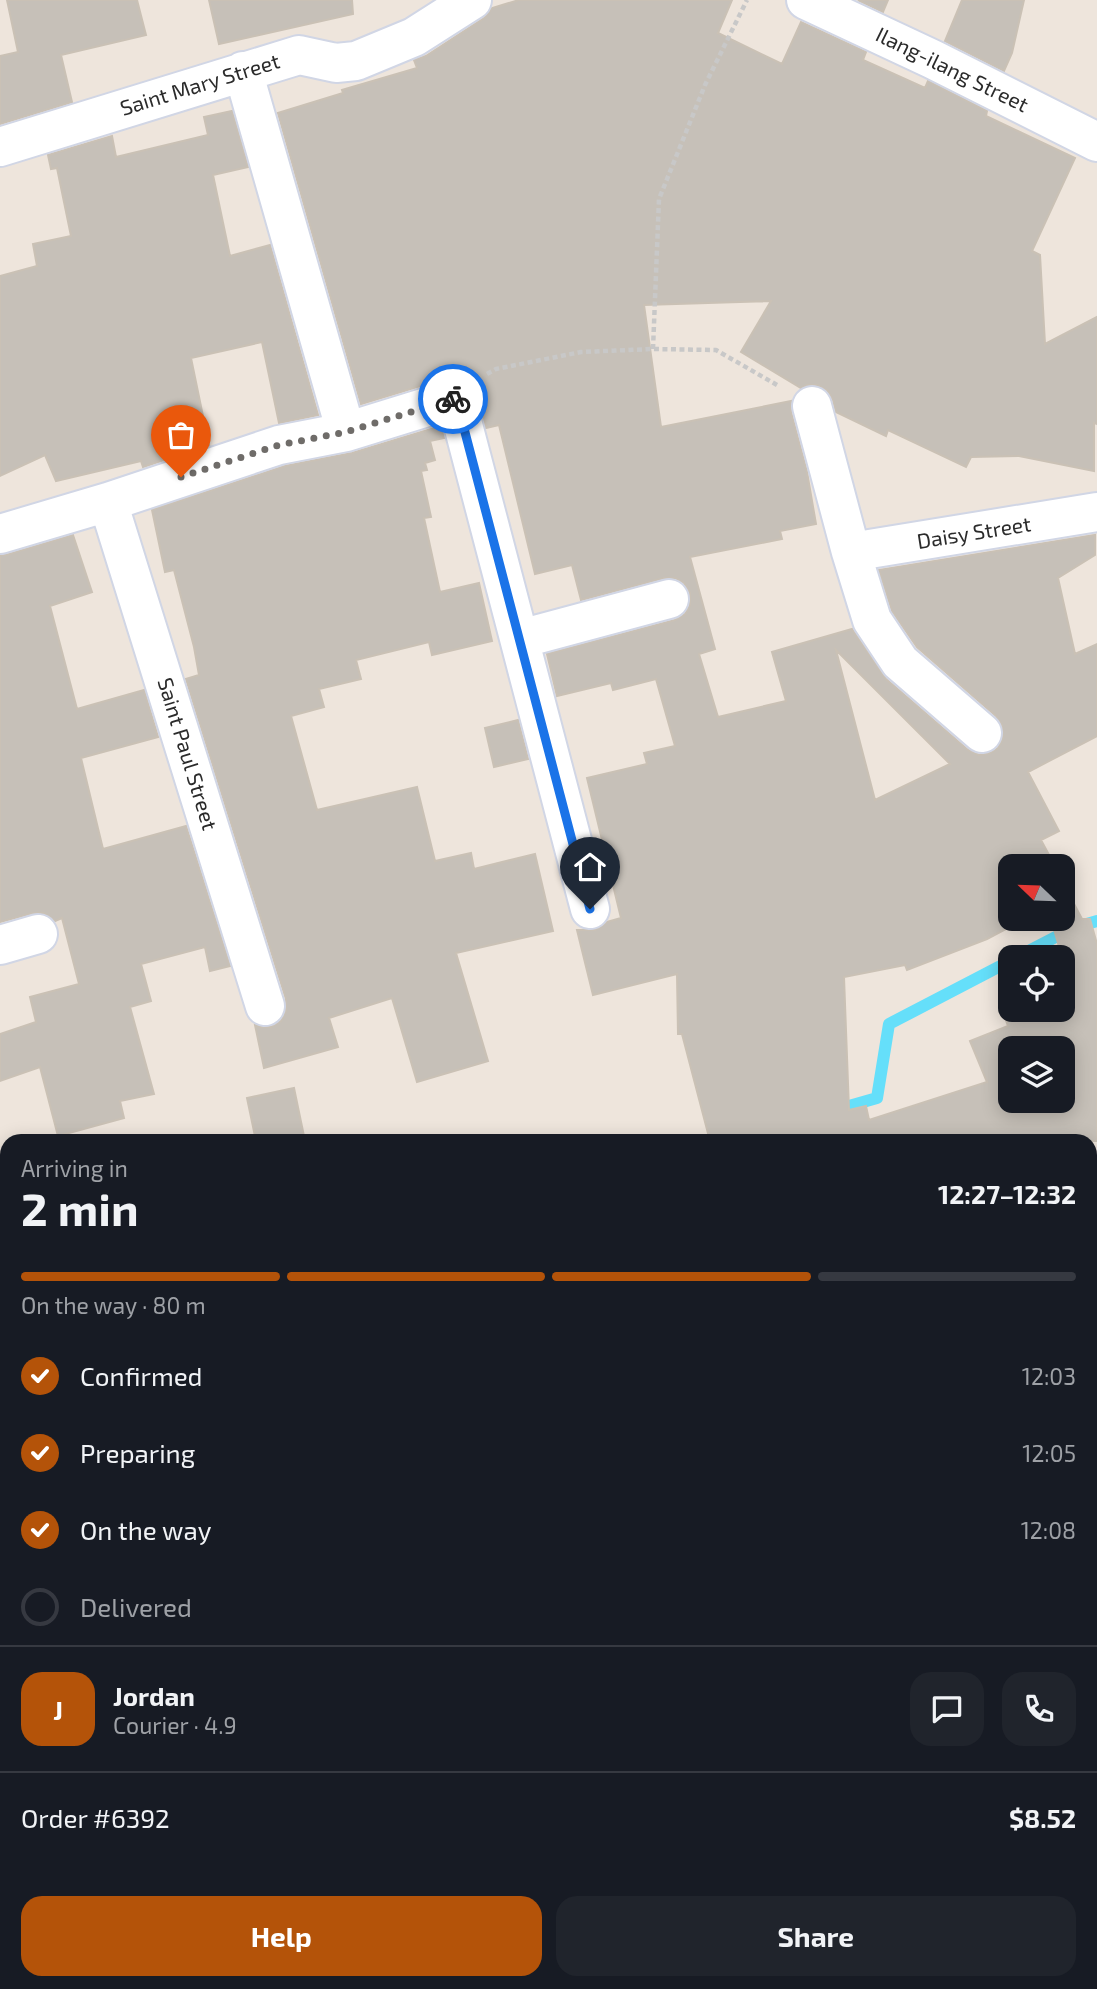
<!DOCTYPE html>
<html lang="en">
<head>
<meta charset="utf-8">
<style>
  :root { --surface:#171b24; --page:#20242c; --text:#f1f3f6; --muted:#9ea1a6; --line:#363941; --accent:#b45309 }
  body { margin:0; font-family:"Exo 2",sans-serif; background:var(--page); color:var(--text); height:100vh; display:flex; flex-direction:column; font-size:26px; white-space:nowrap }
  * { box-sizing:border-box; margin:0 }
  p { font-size:23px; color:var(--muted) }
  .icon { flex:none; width:38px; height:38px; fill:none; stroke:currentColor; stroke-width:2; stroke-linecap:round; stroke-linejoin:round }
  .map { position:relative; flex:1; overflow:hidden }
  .side { position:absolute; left:0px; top:1134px; width:1097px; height:856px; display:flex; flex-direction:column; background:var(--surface); border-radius:21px 21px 0 0; box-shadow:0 4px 18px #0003 }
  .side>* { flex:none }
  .needle { width:46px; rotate:293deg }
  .fabs { position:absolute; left:998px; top:854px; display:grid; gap:14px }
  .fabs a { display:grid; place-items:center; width:77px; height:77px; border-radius:14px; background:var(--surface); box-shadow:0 4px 18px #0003; font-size:35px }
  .pin { position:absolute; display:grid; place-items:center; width:60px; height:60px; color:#fff; margin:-72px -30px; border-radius:50% 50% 50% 0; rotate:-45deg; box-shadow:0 0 7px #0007 }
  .pin .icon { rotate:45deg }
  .courier { position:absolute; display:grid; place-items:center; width:70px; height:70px; margin:-35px; border:5px solid #1a73e8; border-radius:50%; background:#fff; color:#222; box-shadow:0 2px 9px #0007 }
  .summary em { font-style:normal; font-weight:700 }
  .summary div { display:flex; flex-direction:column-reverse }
  .summary { display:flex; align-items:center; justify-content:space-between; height:119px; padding:0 21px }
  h1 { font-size:46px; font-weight:700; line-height:52px }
  .bar { display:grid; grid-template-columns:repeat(4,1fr); gap:10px 7px; align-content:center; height:84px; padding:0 21px }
  .bar i { height:9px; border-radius:5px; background:var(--line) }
  .bar .selected { background:var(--accent) }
  .bar p { grid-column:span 4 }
  .line { display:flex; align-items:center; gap:18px; padding:0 21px; border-top:2px solid var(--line) }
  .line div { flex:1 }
  .round { display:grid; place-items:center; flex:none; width:74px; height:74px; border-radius:21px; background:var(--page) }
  ol { padding:0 21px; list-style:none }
  li { display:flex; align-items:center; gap:21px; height:77px }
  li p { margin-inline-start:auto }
  li .icon { padding:7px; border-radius:50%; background:var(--accent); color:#fff; stroke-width:4 }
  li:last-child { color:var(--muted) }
  li i { width:38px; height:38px; border:4px solid var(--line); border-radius:50% }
  .action { display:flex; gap:14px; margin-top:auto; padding:14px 21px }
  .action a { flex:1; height:80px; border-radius:21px; background:var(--accent); color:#fff; font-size:28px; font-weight:700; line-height:80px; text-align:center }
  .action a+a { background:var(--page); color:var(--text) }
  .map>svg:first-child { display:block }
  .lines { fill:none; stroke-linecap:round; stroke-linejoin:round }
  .stream { stroke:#65dffa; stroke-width:12 }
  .river { stroke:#65dffa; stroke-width:75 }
  .building { fill:#c6c0b8; stroke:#cac1b5; stroke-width:2; fill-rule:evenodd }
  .minor-casing { stroke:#d1d6e5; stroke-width:42 }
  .path { stroke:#c8c8c8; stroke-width:4.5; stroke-dasharray:5 3.5; stroke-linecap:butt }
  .minor { stroke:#fff; stroke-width:38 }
  .done { stroke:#6f6c69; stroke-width:7; stroke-dasharray:0 12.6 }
  .route { stroke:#1a73e8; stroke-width:9 }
  .labels { text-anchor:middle; stroke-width:7; stroke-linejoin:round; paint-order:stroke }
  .street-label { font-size:21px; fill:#2b2b2b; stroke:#fff }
</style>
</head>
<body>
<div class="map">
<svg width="1097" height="1989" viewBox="0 0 1097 1989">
  <rect width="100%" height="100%" fill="#eee5dc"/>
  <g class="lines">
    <path class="stream" d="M1017 957 1073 928 1097 921
      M835 1110 877 1098 889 1024 1010 961"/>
    <path class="river" d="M0 1422 7 1428"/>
  </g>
  <path class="building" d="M7 0H137L146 35 61 55 72 102 0 124V56L18 52Z
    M209 0H352L353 14 219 44Z
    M519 0H732L718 33 782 64 801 22 866 52 863 60 925 88 928 81 987 111 986 116 1075 158 1032 251 1040 255 1045 344 1097 317V424L1094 423V471L1019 456 971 457 966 467 888 430 886 436 836 412 833 400 827 390 817 385H807L801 388 741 352 771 301 644 305 661 427 791 401V412L807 472 816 524 780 531 782 539 690 557 715 649 699 654 718 717 786 701 772 652 852 629 886 679 968 750 979 755 990 753 998 748 1003 738 1002 725 996 716 917 647 892 611 879 570 1095 535V555L1058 578 1075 654 1097 644V736L1028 772 1059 831 1041 840 1055 866H1010V919H1025L987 939 907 970 905 965 844 977 849 1110 866 1106 869 1120 987 1082 970 1041 1008 1026 1003 1012 1010 1009 1062 1010V957L1051 919H1062V881L1082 919H1090L1097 944V1141H710L682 1034H678L677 974 593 995 577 930H595L607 922 621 918 587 778 647 764 644 753 675 746 656 679 613 690 611 683 557 696 547 654 675 620 685 614 690 605V593L684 583 675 578H664L581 600 572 565 535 574 499 425 486 428 477 392 471 382 460 377H450L361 404 278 113 343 93 342 90 417 68 414 60 426 56 484 18 492 8ZM836 650 950 764 875 800ZM1010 1048H1062V1101H1010Z
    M858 0H888L883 12Z
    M962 0H1024L1012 53 1004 71 945 41Z
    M232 111 248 167 213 175 230 256 270 245 318 415 279 423 262 342 191 358 209 445 143 467 141 461 56 481 45 455 0 476V276L37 266 33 244 71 236 57 168 51 169 48 155 112 136 116 157 208 135 204 117Z
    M441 426 444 438 430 441 435 460 425 463 427 470 421 471 431 517 424 518 440 592 479 583 492 641 432 655 429 642 356 660 361 679 319 689 324 707 291 716 317 810 417 787 435 861 471 853 474 869 535 854 553 931 456 953 488 1061 417 1082 392 998 329 1018 338 1047 264 1068 255 1025 261 1027H271L281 1021 286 1011V999L186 679 199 675 194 647 174 570 165 572 152 510 285 466 352 453Z
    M73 535 92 592 50 606 77 709 144 690 158 737 81 758 103 849 186 826 230 966 210 971 205 947 141 964 151 1001 130 1007 154 1094 120 1101 124 1118 58 1136 40 1067 0 1081V1034L36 1022 30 997 79 984 62 918 55 921 44 913H33L0 922V555H6Z
    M518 720 528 759 494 767 485 728Z
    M294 1088 305 1141H256L247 1098Z"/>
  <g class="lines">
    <g class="minor-casing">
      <path id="minor" d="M806 0 932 59 1097 142
        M243 71 346 432
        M0 147 299 55 336 63 356 61 414 37 472 0
        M812 406 851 552 872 620 900 662 982 733
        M108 502 265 1006
        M0 534 108 502 279 445 346 432 456 398 590 909
        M851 552 1097 512
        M520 639 669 599
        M0 945 38 934
        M1090 1215 1097 1213
        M1090 1740 1097 1750
        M1090 1897 1097 1893
        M578 1983 583 1989
        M961 1989 969 1983"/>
    </g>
    <path class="path" d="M653 349 659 199 705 85 747 0
      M487 374 496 369 581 352 653 349 716 350 777 385"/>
    <use href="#minor" class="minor"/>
  </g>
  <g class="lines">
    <path class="done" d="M181 477 279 445 346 432 453 399"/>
    <path class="route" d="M453 399 456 398 590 909"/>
  </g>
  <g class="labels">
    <g class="street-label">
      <text transform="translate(952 70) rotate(26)" y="7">Ilang-ilang Street</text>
      <text transform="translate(200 85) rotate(-17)" y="7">Saint Mary Street</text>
      <text transform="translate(974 533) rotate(-9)" y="7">Daisy Street</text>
      <text transform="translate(187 754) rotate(73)" y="7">Saint Paul Street</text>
    </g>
  </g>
</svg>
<div class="fabs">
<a><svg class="needle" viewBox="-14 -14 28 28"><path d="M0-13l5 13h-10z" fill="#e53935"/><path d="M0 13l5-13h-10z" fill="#9ea1a6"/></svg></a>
<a><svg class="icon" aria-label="locate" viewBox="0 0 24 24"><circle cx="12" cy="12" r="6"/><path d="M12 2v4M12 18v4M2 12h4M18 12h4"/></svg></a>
<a><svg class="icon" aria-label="layers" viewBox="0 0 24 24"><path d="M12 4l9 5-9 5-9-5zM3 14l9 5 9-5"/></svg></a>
</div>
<div class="pin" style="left:181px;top:477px;background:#ea580c"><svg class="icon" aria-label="bag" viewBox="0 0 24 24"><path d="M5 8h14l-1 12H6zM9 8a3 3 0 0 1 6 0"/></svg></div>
<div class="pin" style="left:590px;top:909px;background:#1f2937"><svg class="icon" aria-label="home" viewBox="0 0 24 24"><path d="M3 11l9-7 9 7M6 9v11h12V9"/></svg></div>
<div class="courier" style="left:453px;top:399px"><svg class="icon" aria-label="bike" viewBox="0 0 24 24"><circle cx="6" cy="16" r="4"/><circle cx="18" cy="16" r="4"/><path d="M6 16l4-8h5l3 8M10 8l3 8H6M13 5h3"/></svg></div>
<section class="side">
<div class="summary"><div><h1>2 min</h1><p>Arriving in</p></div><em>12:27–12:32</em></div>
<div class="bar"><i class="selected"></i><i class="selected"></i><i class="selected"></i><i></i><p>On the way · 80 m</p></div>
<ol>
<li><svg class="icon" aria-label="check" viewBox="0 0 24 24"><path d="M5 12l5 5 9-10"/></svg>Confirmed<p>12:03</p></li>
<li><svg class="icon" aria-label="check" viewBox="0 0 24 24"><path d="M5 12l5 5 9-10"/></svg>Preparing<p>12:05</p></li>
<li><svg class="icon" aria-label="check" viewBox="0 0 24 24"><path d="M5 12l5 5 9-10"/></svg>On the way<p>12:08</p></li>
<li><i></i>Delivered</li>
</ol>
<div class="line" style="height:126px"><b class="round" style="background:var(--accent);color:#fff">J</b><div><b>Jordan</b><p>Courier · 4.9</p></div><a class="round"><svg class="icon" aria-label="chat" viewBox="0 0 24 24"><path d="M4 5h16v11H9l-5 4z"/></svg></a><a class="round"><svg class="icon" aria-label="phone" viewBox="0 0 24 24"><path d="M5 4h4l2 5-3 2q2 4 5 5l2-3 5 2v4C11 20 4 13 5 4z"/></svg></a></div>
<div class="line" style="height:91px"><div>Order #6392</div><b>$8.52</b></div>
<div class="action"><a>Help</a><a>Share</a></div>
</section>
</div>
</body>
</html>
